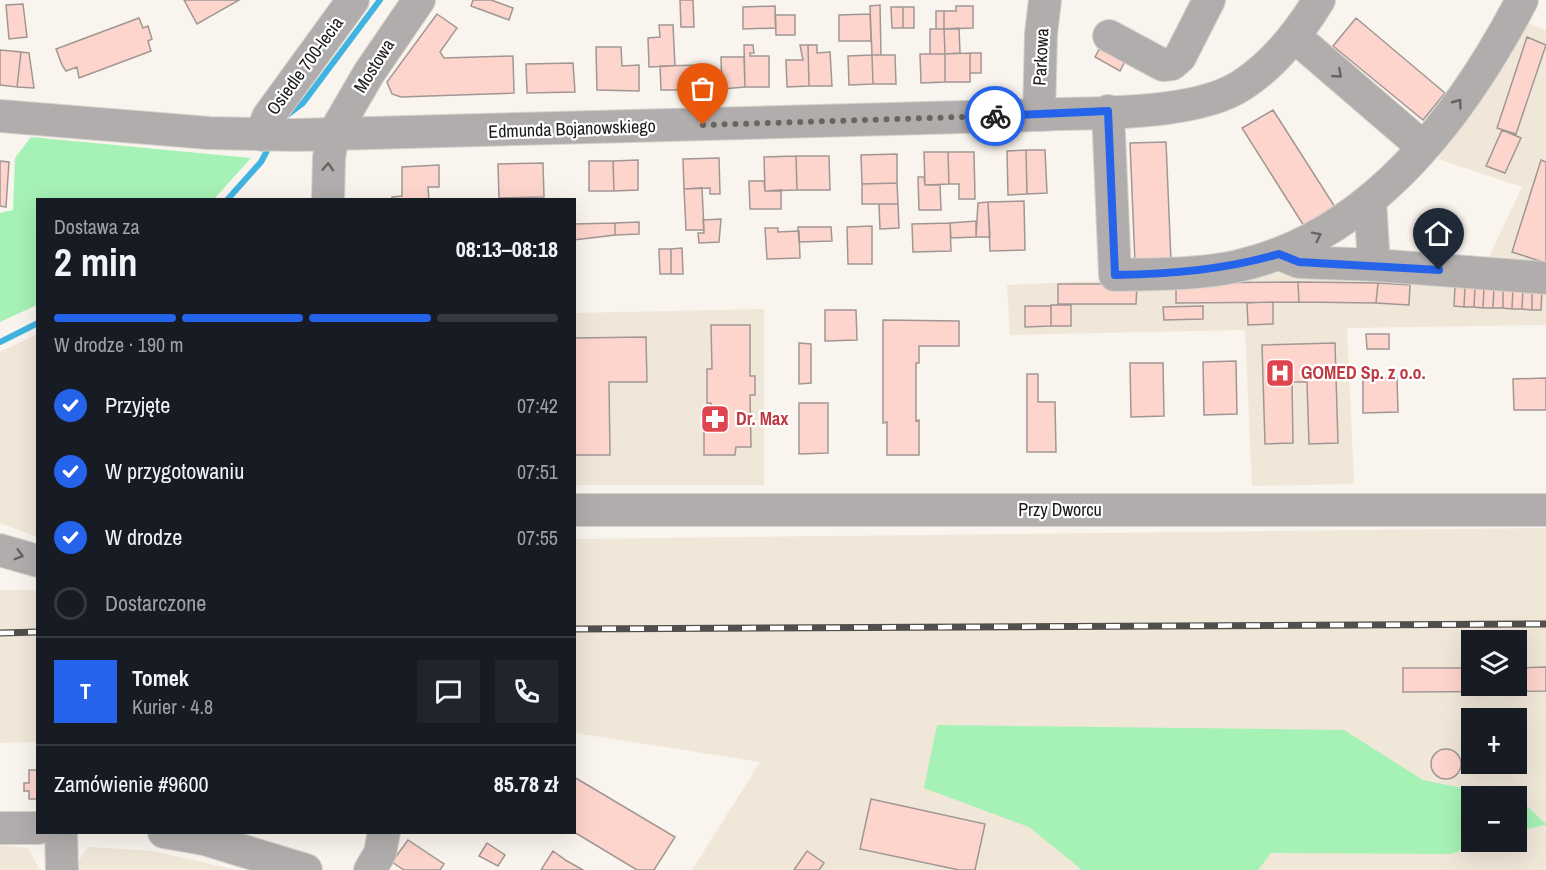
<!DOCTYPE html>
<html lang="pl">
<head>
<meta charset="utf-8">
<style>
  :root { --surface:#171b24; --page:#20242c; --text:#f1f3f6; --muted:#9ea1a6; --line:#363941; --accent:#2563eb }
  body { margin:0; font-family:"Archivo Narrow",sans-serif; background:var(--page); color:var(--text); height:100vh; display:flex; flex-direction:column; font-size:22px; white-space:nowrap }
  * { box-sizing:border-box; margin:0 }
  p { font-size:20px; color:var(--muted) }
  .icon { flex:none; width:33px; height:33px; fill:none; stroke:currentColor; stroke-width:2; stroke-linecap:round; stroke-linejoin:round }
  .map { position:relative; flex:1; overflow:hidden }
  .drawer { position:absolute; left:36px; top:198px; width:540px; height:636px; display:flex; flex-direction:column; background:var(--surface); border-radius:0px; box-shadow:0 6px 24px #0002 }
  .drawer>* { flex:none }
  .buttons { position:absolute; left:1461px; top:630px; display:grid; gap:12px }
  .buttons a { display:grid; place-items:center; width:66px; height:66px; border-radius:0px; background:var(--surface); box-shadow:0 6px 24px #0002; font-size:30px }
  .pin { position:absolute; display:grid; place-items:center; width:51px; height:51px; color:#fff; margin:-62px -26px; border-radius:50% 50% 50% 0; rotate:-45deg; box-shadow:0 0 6px #0007 }
  .pin .icon { rotate:45deg }
  .courier { position:absolute; display:grid; place-items:center; width:60px; height:60px; margin:-30px; border:4px solid #2563eb; border-radius:50%; background:#fff; color:#222; box-shadow:0 2px 8px #0007 }
  .head em { font-style:normal; font-weight:800 }
  .head div { display:flex; flex-direction:column-reverse }
  .head { display:flex; align-items:center; justify-content:space-between; height:102px; padding:0 18px }
  h1 { font-size:39px; font-weight:800; line-height:45px }
  .bar { display:grid; grid-template-columns:repeat(4,1fr); gap:9px 6px; align-content:center; height:72px; padding:0 18px }
  .bar i { height:8px; border-radius:4px; background:var(--line) }
  .bar .current { background:var(--accent) }
  .bar p { grid-column:span 4 }
  .line { display:flex; align-items:center; gap:15px; padding:0 18px; border-top:2px solid var(--line) }
  .line div { flex:1 }
  .round { display:grid; place-items:center; flex:none; width:63px; height:63px; border-radius:0px; background:var(--page) }
  ol { padding:0 18px; list-style:none }
  li { display:flex; align-items:center; gap:18px; height:66px }
  li p { margin-inline-start:auto }
  li .icon { padding:6px; border-radius:50%; background:var(--accent); color:#fff; stroke-width:4 }
  li:last-child { color:var(--muted) }
  li i { width:33px; height:33px; border:3px solid var(--line); border-radius:50% }
  .map>svg:first-child { display:block }
  .built { fill:#f0e7d9; fill-rule:evenodd }
  .green { fill:#a6f1b5 }
  .lines { fill:none; stroke-linecap:round; stroke-linejoin:round }
  .stream { stroke:#40b3e1; stroke-width:6 }
  .building { fill:#fed5cc; stroke:#a09795; stroke-width:1.5 }
  .minor-casing { stroke:#d5d1cb; stroke-width:34 }
  .minor { stroke:#b1adac; stroke-width:32 }
  .rail-casing { stroke:#514f4b; stroke-width:7 }
  .rail { stroke:#fff; stroke-width:4.5; stroke-dasharray:14; stroke-linecap:butt }
  .oneway { stroke:#666462 }
  .done { stroke:#696662; stroke-width:6; stroke-dasharray:0 10.8 }
  .route { stroke:#2563eb; stroke-width:8 }
  .labels { text-anchor:middle; stroke-width:4.5; stroke-linejoin:round; paint-order:stroke }
  .street-label { font-size:18px; fill:#1b1a17; stroke:#fff }
  .health-label { font-size:18px; font-weight:bold; fill:#be3a42; stroke:#fff; text-anchor:start }
</style>
</head>
<body>
<div class="map">
<svg width="1546" height="870" viewBox="0 0 1546 870">
  <rect width="100%" height="100%" fill="#f9f4ed"/>
  <path class="built" d="M1525 21 1546 31V325L1347 328 1354 484 1252 486 1245 330 1010 335 1007 285 1296 272 1480 276 1522 187 1438 159Z
    M764 309V485H575L574 313Z
    M37 334V537L0 523V352Z
    M1546 528V870H692L760 762 575 733 574 539ZM1472 640H1516V686H1472ZM1472 718H1516V764H1472ZM1472 796H1516V842H1472Z
    M0 590H37V742L0 743Z
    M0 845 28 848 40 870H0Z
    M88 847 154 851 236 870H65L73 869Z"/>
  <path class="green" d="M31 137 251 158 214 199 38 200 37 305 0 322V213L13 210 15 158Z
    M937 725 1344 730 1423 780 1467 789H1509L1546 824V825L1517 831 1516 796H1472V842H1484L1451 854 1271 853 1258 870H1082L1029 827 924 788Z"/>
  <g class="lines">
    <path class="stream" d="M287 115 303 103 380 0
      M227 200 261 162 270 145
      M0 342 38 323"/>
  </g>
  <path class="building" d="M184 0H239L197 24Z
    M473 0H491L513 8 509 20 471 6Z
    M680 0H693L694 27H681Z
    M23 4 27 37 9 39 6 5Z
    M880 5 881 55H872L870 6Z
    M775 6 776 28 743 29V7Z
    M956 6H973V28L944 29V11H956Z
    M891 7H903V28H892Z
    M903 7H914V28H903Z
    M936 11H944V29H936Z
    M437 14 457 28 440 52 444 58 513 56 514 93 401 97 392 94 387 82Z
    M870 14 871 41H839V15Z
    M775 15H795V35H776Z
    M139 18 143 28 148 26 152 39 148 41 151 51 79 78 77 67 66 71 62 65 56 49Z
    M1356 18 1445 93 1423 120 1333 46Z
    M659 25H673L675 66 649 67 648 38 660 37Z
    M959 28 960 53 945 54 944 29Z
    M930 29H944L945 54H930Z
    M1527 37 1546 45 1516 134 1497 128Z
    M1102 44 1127 57 1120 71 1095 57Z
    M744 45H753L754 53H750V56H769V87H745Z
    M800 45H808L809 86 787 87 786 60H803Z
    M808 45H817V53L830 52 832 86H809Z
    M596 47H621L622 66 639 65V91L597 90Z
    M0 50 21 52 17 87 0 85Z
    M21 52 29 53 34 88 17 87Z
    M970 53V82H945V54Z
    M970 53H981V73H970Z
    M920 54H945V82L921 83Z
    M872 55 873 84 849 85 848 56Z
    M872 55H895L896 84H873Z
    M721 57H744L745 87 722 89Z
    M573 63 575 92 527 93 526 64Z
    M702 65V90H661L660 66Z
    M1273 110 1335 207 1304 226 1242 128Z
    M1502 130 1521 138 1505 173 1486 166Z
    M1166 142 1171 261 1135 263 1130 143Z
    M1026 150H1045L1047 193 1027 194Z
    M1026 150 1027 194 1008 195 1007 151Z
    M924 152H948L949 184 925 185Z
    M948 152H974L975 199H959V184H949Z
    M897 154V183L862 184 861 155Z
    M796 156 797 190 765 191 764 157Z
    M796 156H829L830 190H797Z
    M719 158 720 194H710V188L684 189 683 159Z
    M638 160V190L614 191 613 161Z
    M1541 160 1546 162V263L1512 252Z
    M0 161 9 162 6 207 0 206Z
    M589 161H613L614 191H589Z
    M543 163 544 197 499 198 498 164Z
    M439 165V187H428L429 200H392V197L402 196V167Z
    M918 177H924L925 185H940L941 210H919Z
    M749 181H764L765 191 781 190V209H750Z
    M897 183 898 204H862V184Z
    M702 188 704 230H686L684 189Z
    M1024 201 1025 250 990 251 988 202Z
    M988 202 990 237H976L978 203Z
    M879 204H898L899 228 880 229Z
    M721 219 719 242 699 243 698 233H704L703 220Z
    M976 221V237L951 238 950 223Z
    M639 222V234L615 235V223Z
    M615 223V235L574 240V224Z
    M950 223 951 251 913 252 912 224Z
    M872 226V264H848L847 227Z
    M798 227H831L832 241 799 242Z
    M765 228H778V232L799 231 800 258 767 259Z
    M682 248 683 274H671V249Z
    M659 249H671V274H660Z
    M1298 282 1299 302 1176 303V283Z
    M1298 282 1378 283 1376 303 1299 302Z
    M1378 283 1410 285 1409 305 1376 303Z
    M1058 284H1137L1136 304H1058Z
    M1455 286H1465L1464 307 1454 306Z
    M1465 286 1475 287 1474 307H1464Z
    M1475 287H1484L1483 308 1474 307Z
    M1484 287H1494L1493 308H1483Z
    M1494 287 1503 288V308H1493Z
    M1503 288H1513L1512 309 1503 308Z
    M1513 288 1523 289 1522 309H1512Z
    M1523 289H1532V310L1522 309Z
    M1532 289H1542L1541 310H1532Z
    M1273 302V324L1248 325 1247 303Z
    M1051 305H1071V326H1051Z
    M1025 306H1051V326L1025 327Z
    M1203 306V319L1164 320 1163 307Z
    M825 310H856L857 340 825 341Z
    M883 320 959 321V346H919V363H916V421L919 420V455H887V422L883 423Z
    M711 325H750V376H755V395H750L751 447H736L735 455H704V424H712L711 403H707V369H712Z
    M1366 334H1389V349H1367Z
    M646 337 647 382H609L610 455H574V338Z
    M799 343 811 344V383L799 384Z
    M1335 343 1338 443 1309 444 1307 382H1292L1293 443 1265 444 1262 345Z
    M1236 361 1237 414 1204 415 1203 362Z
    M1130 363H1163L1164 416 1131 417Z
    M1027 374H1038V402H1055L1056 452H1027Z
    M1363 378H1397L1398 412 1363 413Z
    M1546 378V410H1514L1513 379Z
    M799 403H828V453L799 454Z
    M1546 667V691L1403 692V668H1472V686H1516V668Z
    M1431 764a15 15 0 1 1 30 0a15 15 0 1 1-30 0Z
    M29 770H38V799H29V791H24V783H29Z
    M574 777 675 837 654 870H637L574 832Z
    M871 799 985 824 975 870H959L860 849Z
    M408 840 444 864 440 870H404L392 862Z
    M487 843 505 855 498 866 479 856Z
    M553 851 567 861 583 870H541Z
    M807 851 824 863 819 870H794Z"/>
  <g class="lines">
    <g class="minor-casing">
      <path id="minor" d="M1109 36 1163 65 1172 64 1180 57 1209 0
        M1294 36 1423 147
        M1108 111 1115 275C1155 274 1198 275 1238 266 1371 236 1462 115 1522 0
        M1039 115 1041 34 1045 0
        M0 116 209 133 296 135 1039 115C1094 112 1196 116 1242 85 1273 65 1300 31 1319 0
        M261 135 268 117 353 0
        M328 200 329 158 333 135 369 73 419 0
        M1370 200 1374 265
        M1279 254 1299 262 1374 265 1546 278
        M574 510H1546
        M0 550 38 561
        M0 828H38
        M61 832 62 870
        M164 832 204 839 306 870
        M370 870 380 853 384 832"/>
    </g>
    <use href="#minor" class="minor"/>
    <g class="rail-casing">
      <path id="rail" d="M574 629 1546 624
        M0 633 38 632"/>
    </g>
    <use href="#rail" class="rail"/>
  </g>
  <defs><path id="oneway-chevron" d="M-2-3.5L2.5 0L-2 3.5" fill="none" stroke-width="1.6" stroke-linecap="round" stroke-linejoin="round" transform="scale(1.5)"/></defs>
  <g class="oneway">
    <use href="#oneway-chevron" transform="translate(1338 74) rotate(41)"/>
    <use href="#oneway-chevron" transform="translate(1458 103) rotate(-53)"/>
    <use href="#oneway-chevron" transform="translate(328 167) rotate(-87)"/>
    <use href="#oneway-chevron" transform="translate(1317 236) rotate(-27)"/>
    <use href="#oneway-chevron" transform="translate(19 555) rotate(16)"/>
  </g>
  <g class="lines">
    <path class="done" d="M703 125 995 116"/>
    <path class="route" d="M995 116 1108 111 1115 275C1171 274 1224 270 1279 254L1299 262 1439 270"/>
  </g>
  <defs>
    <g id="hospital-square" transform="scale(1.5)"><rect x="-9" y="-9" width="18" height="18" rx="4" fill="#e0444e" stroke="#fff"/><path d="M-5-5h3v3.5h4V-5h3V5h-3V1.5h-4V5h-3Z" fill="#fff"/></g>
    <g id="pharmacy-square" transform="scale(1.5)"><rect x="-9" y="-9" width="18" height="18" rx="4" fill="#e0444e" stroke="#fff"/><path d="M-2-6h4v4h4v4h-4v4h-4v-4h-4v-4h4Z" fill="#fff"/></g>
  </defs>
  <g fill-rule="evenodd">
    <use href="#hospital-square" x="1280" y="373"/>
    <use href="#pharmacy-square" x="715" y="419"/>
  </g>
  <g class="labels">
    <g class="street-label">
      <text transform="translate(1041 57) rotate(-87)" y="6">Parkowa</text>
      <text transform="translate(305 66) rotate(-54)" y="6">Osiedle 700-lecia</text>
      <text transform="translate(374 66) rotate(-58)" y="6">Mostowa</text>
      <text transform="translate(572 129) rotate(-2)" y="6">Edmunda Bojanowskiego</text>
      <text x="1060" y="516">Przy Dworcu</text>
    </g>
    <g class="health-label">
      <text x="1301" y="379">GOMED Sp. z o.o.</text>
      <text x="736" y="425">Dr. Max</text>
    </g>
  </g>
</svg>
<div class="buttons">
<a><svg class="icon" aria-label="layers" viewBox="0 0 24 24"><path d="M12 4l9 5-9 5-9-5zM3 14l9 5 9-5"/></svg></a>
<a>+</a>
<a>−</a>
</div>
<div class="pin" style="left:703px;top:125px;background:#ea580c"><svg class="icon" aria-label="bag" viewBox="0 0 24 24"><path d="M5 8h14l-1 12H6zM9 8a3 3 0 0 1 6 0"/></svg></div>
<div class="pin" style="left:1439px;top:270px;background:#1f2937"><svg class="icon" aria-label="home" viewBox="0 0 24 24"><path d="M3 11l9-7 9 7M6 9v11h12V9"/></svg></div>
<div class="courier" style="left:995px;top:116px"><svg class="icon" aria-label="bike" viewBox="0 0 24 24"><circle cx="6" cy="16" r="4"/><circle cx="18" cy="16" r="4"/><path d="M6 16l4-8h5l3 8M10 8l3 8H6M13 5h3"/></svg></div>
<section class="drawer">
<div class="head"><div><h1>2 min</h1><p>Dostawa za</p></div><em>08:13–08:18</em></div>
<div class="bar"><i class="current"></i><i class="current"></i><i class="current"></i><i></i><p>W drodze · 190 m</p></div>
<ol>
<li><svg class="icon" aria-label="check" viewBox="0 0 24 24"><path d="M5 12l5 5 9-10"/></svg>Przyjęte<p>07:42</p></li>
<li><svg class="icon" aria-label="check" viewBox="0 0 24 24"><path d="M5 12l5 5 9-10"/></svg>W przygotowaniu<p>07:51</p></li>
<li><svg class="icon" aria-label="check" viewBox="0 0 24 24"><path d="M5 12l5 5 9-10"/></svg>W drodze<p>07:55</p></li>
<li><i></i>Dostarczone</li>
</ol>
<div class="line" style="height:108px"><b class="round" style="background:var(--accent);color:#fff">T</b><div><b>Tomek</b><p>Kurier · 4.8</p></div><a class="round"><svg class="icon" aria-label="chat" viewBox="0 0 24 24"><path d="M4 5h16v11H9l-5 4z"/></svg></a><a class="round"><svg class="icon" aria-label="phone" viewBox="0 0 24 24"><path d="M5 4h4l2 5-3 2q2 4 5 5l2-3 5 2v4C11 20 4 13 5 4z"/></svg></a></div>
<div class="line" style="height:78px"><div>Zamówienie #9600</div><b>85.78 zł</b></div>
</section>
</div>
</body>
</html>
